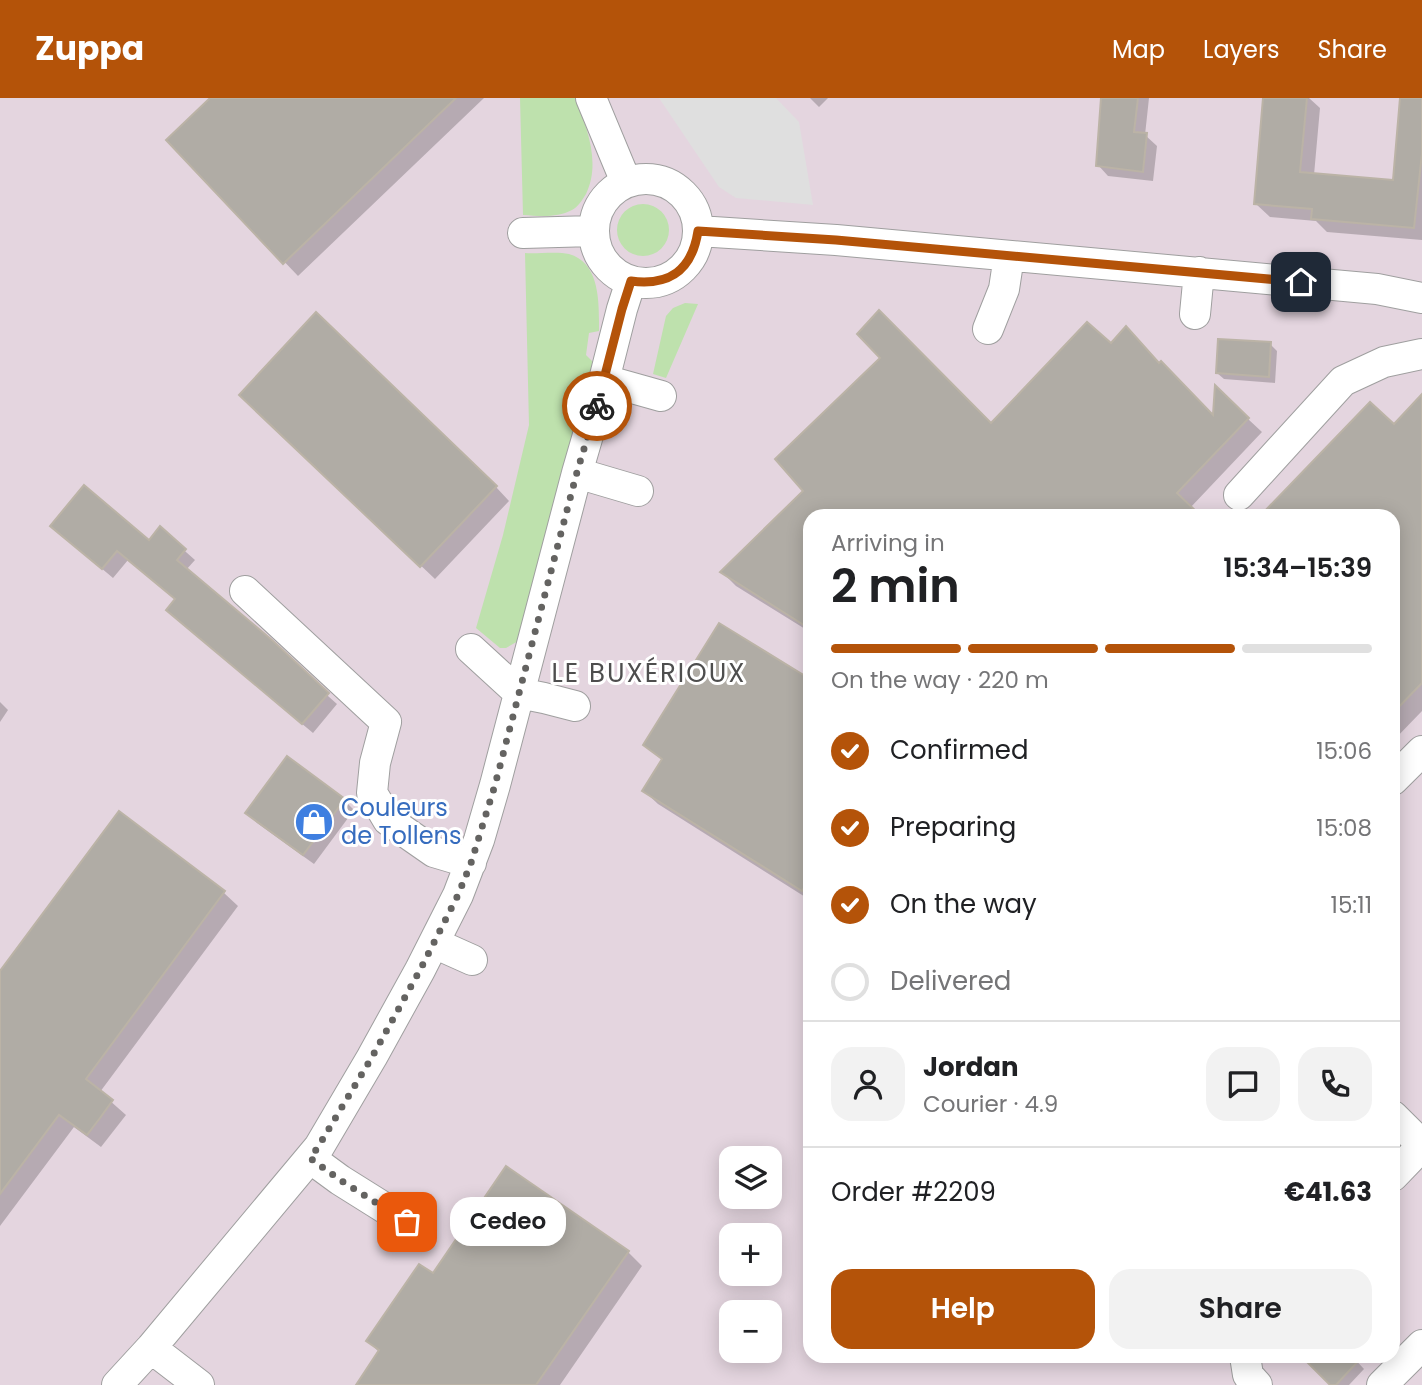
<!DOCTYPE html>
<html lang="en">
<head>
<meta charset="utf-8">
<style>
  :root { --surface:#fff; --page:#f2f2f2; --text:#202124; --muted:#757577; --line:#e0e0e0; --accent:#b45309 }
  body { margin:0; font-family:Poppins,sans-serif; background:var(--page); color:var(--text); height:100vh; display:flex; flex-direction:column; font-size:26px; white-space:nowrap }
  * { box-sizing:border-box; margin:0 }
  p { font-size:23px; color:var(--muted) }
  .icon { flex:none; width:38px; height:38px; fill:none; stroke:currentColor; stroke-width:2; stroke-linecap:round; stroke-linejoin:round }
  .map { position:relative; flex:1; overflow:hidden }
  .side { position:absolute; left:803px; top:411px; width:597px; height:854px; display:flex; flex-direction:column; background:var(--surface); border-radius:21px; box-shadow:0 4px 18px #0003 }
  .side>* { flex:none }
  .tools { position:absolute; left:719px; top:1048px; display:grid; gap:14px }
  .tools a { display:grid; place-items:center; width:63px; height:63px; border-radius:14px; background:var(--surface); box-shadow:0 4px 18px #0003; font-size:35px }
  .pin { position:absolute; display:grid; place-items:center; width:60px; height:60px; color:#fff; margin:-30px; border-radius:14px; box-shadow:0 4px 10px #0006 }
  .courier { position:absolute; display:grid; place-items:center; width:70px; height:70px; margin:-35px; border:5px solid #b45309; border-radius:50%; background:#fff; color:#222; box-shadow:0 2px 9px #0007 }
  .bubble { position:absolute; height:49px; border-radius:21px; background:var(--surface); box-shadow:0 4px 18px #0003; font-size:23px; font-weight:600; line-height:49px; text-align:center }
  .head em { font-style:normal; font-weight:600 }
  .head div { display:flex; flex-direction:column-reverse }
  .head { display:flex; align-items:center; justify-content:space-between; height:119px; padding:0 28px }
  h1 { font-size:46px; font-weight:600; line-height:52px }
  .bar { display:grid; grid-template-columns:repeat(4,1fr); gap:10px 7px; align-content:center; height:84px; padding:0 28px }
  .bar i { height:9px; border-radius:5px; background:var(--line) }
  .bar .active { background:var(--accent) }
  .bar p { grid-column:span 4 }
  .line { display:flex; align-items:center; gap:18px; padding:0 28px; border-top:2px solid var(--line) }
  .line div { flex:1 }
  .round { display:grid; place-items:center; flex:none; width:74px; height:74px; border-radius:21px; background:var(--page) }
  ol { padding:0 28px; list-style:none }
  li { display:flex; align-items:center; gap:21px; height:77px }
  li p { margin-inline-start:auto }
  li .icon { padding:7px; border-radius:50%; background:var(--accent); color:#fff; stroke-width:4 }
  li:last-child { color:var(--muted) }
  li i { width:38px; height:38px; border:4px solid var(--line); border-radius:50% }
  .button { display:flex; gap:14px; margin-top:auto; padding:14px 28px }
  .button a { flex:1; height:80px; border-radius:21px; background:var(--accent); color:#fff; font-size:28px; font-weight:600; line-height:80px; text-align:center }
  .button a+a { background:var(--page); color:var(--text) }
  header { display:flex; align-items:center; gap:42px; box-sizing:border-box; height:98px; padding:0 35px; background:var(--accent); color:#fff }
  header strong { font-size:33px }
  nav { display:flex; gap:38px; margin-inline-start:auto; font-size:24px }
  .map>svg:first-child { display:block }
  .industrial { fill:#e4d5df; fill-rule:evenodd }
  .grass { fill:#bee1ad }
  .parking { fill:#dfdfdf }
  .shadow { fill:#0003 }
  .building { fill:#b0aca5; stroke:#bbb3a6; stroke-width:2 }
  .lines { fill:none; stroke-linecap:round; stroke-linejoin:round }
  .minor-casing { stroke:#9f9f9f; stroke-width:32 }
  .minor { stroke:#fff; stroke-width:30 }
  .done { stroke:#646361; stroke-width:7; stroke-dasharray:0 12.6 }
  .route { stroke:#b45309; stroke-width:9 }
  .labels { text-anchor:middle; stroke-width:6; stroke-linejoin:round; paint-order:stroke }
  .shop-label { font-size:24px; fill:#366cbe; stroke:#fff; text-anchor:start }
  .neighbourhood-label { font-size:26px; letter-spacing:2px; fill:#4e4e4e; stroke:#fff }
</style>
</head>
<body>
<header>
<strong>Zuppa</strong>
<nav><a>Map</a><a>Layers</a><a>Share</a></nav>
</header>
<div class="map">
<svg width="1422" height="1287" viewBox="0 0 1422 1287">
  <rect width="100%" height="100%" fill="#eceae2"/>
  <path class="industrial" d="M0 0H1422V1287H0ZM810 418H1393V1258H810ZM732 1060H770V1099H732ZM732 1138H770V1176H732ZM732 1214H770V1253H732Z"/>
  <path class="grass" d="M520 0H575C587 29 601 65 586 96 582 102 579 108 572 112 557 120 539 118 523 117Z
    M617 132a26 26 0 1 1 52 0a26 26 0 1 1-52 0Z
    M525 155C537 156 557 153 569 156 601 165 599 207 599 233L589 235 586 257 594 265 520 542 506 550H500L476 530 503 437 529 327Z
    M685 205 698 206 666 280 653 276 666 218 673 210Z"/>
  <path class="parking" d="M659 0H776L799 24 813 107 736 100 719 89Z"/>
  <path class="shadow" d="M212 0H484L298 178 168 42Z
    M810 0H828L819 9Z
    M1103 0H1149L1145 37 1157 48 1153 83 1108 78 1098 67Z
    M1265 0H1309L1320 10 1314 77 1395 84 1402 0H1422V142L1327 134 1316 123 1270 119 1256 106Z
    M1270 246 1277 253 1275 285 1224 281 1217 275Z
    M1111 247 1160 267 1215 321H1248L1262 334 1190 410 1199 418H810V534L736 488 722 474 805 393 991 327Z
    M1371 307 1394 329 1422 310V613L1393 643V418H1263Z
    M255 310 496 389 509 403 435 481Z
    M160 431 195 462 186 472 337 606 313 635 178 522 168 512 177 502 128 462 113 480 62 437 149 444Z
    M719 528 810 583V802L658 706 644 693 663 663 645 647Z
    M0 604 8 612 0 624Z
    M344 702 354 712 314 766 257 725 247 715Z
    M120 715 224 795 238 808 100 994 126 1017 101 1049 74 1029 0 1128V876Z
    M628 1154 642 1168 560 1287H358L380 1255 368 1243 433 1178Z
    M1352 1258 1364 1271 1349 1287H1333Z"/>
  <path class="building" d="M210 0H456L283 166 166 42Z
    M1101 0H1138L1134 34 1147 35 1143 74 1096 68Z
    M1263 0H1307L1300 74 1393 82 1400 0H1422V55L1414 130 1311 121 1312 111 1254 106Z
    M879 212 991 325 1087 224 1111 245 1126 228 1159 265 1161 263 1213 317 1215 287 1249 320 1177 395 1201 418H810V531L720 474 803 393 775 361 880 260 857 236Z
    M316 214 497 388 420 469 239 297Z
    M1218 241 1271 244 1269 279 1216 275Z
    M1422 296V585L1393 615V418H1260L1370 304 1394 326Z
    M84 387 149 442 160 428 186 451 177 462 272 542 329 595 302 626 166 512 175 501 117 453 102 471 50 428Z
    M719 525 810 581V780L802 793 642 693 662 661 643 647Z
    M287 658 345 701 303 757 245 715Z
    M119 713 225 793 86 981 113 1002 100 1020 87 1037 59 1017 0 1096V873Z
    M506 1068 629 1153 536 1287H356L379 1252 366 1243 419 1166 433 1175Z
    M1301 1258H1363L1336 1287H1330Z"/>
  <g class="lines">
    <g class="minor-casing">
      <path id="minor" d="M591 0 626 84
        M594 133a52 52 0 1 1 104 0a52 52 0 1 1-104 0Z
        M698 133 836 142 1377 191 1422 200
        M523 135 593 133
        M1195 216 1199 174
        M988 231 1004 191 1009 158
        M604 282 661 298
        M577 375 638 393
        M1239 397 1343 283 1384 264 1422 256
        M245 493 386 624 375 665 372 695 388 722 434 754 471 765
        M471 551 519 595 544 600 575 608
        M1393 682 1422 653
        M434 845 472 862
        M1393 1018 1422 1047
        M310 1060 340 1082 407 1124
        M1393 1078 1422 1048
        M151 1250 199 1287
        M1245 1258 1248 1277 1257 1287
        M117 1287 151 1250 319 1049 372 959 420 872 458 797 479 742 495 687 577 375 604 282 622 211 631 183
        M1382 1287 1422 1247"/>
    </g>
    <use href="#minor" class="minor"/>
  </g>
  <g class="lines">
    <path class="done" d="M407 1124 340 1082 310 1060 318 1049 372 959 420 872 458 797 471 765 495 687 577 374 597 308"/>
    <path class="route" d="M597 308 622 211 631 183C670 188 692 172 698 133L836 142 1301 184"/>
  </g>
  <defs>
    <g id="shop-disc" transform="scale(2.0125)"><circle r="9.5" fill="#3f7fe0" stroke="#fff"/><path d="M-5-2.5h2.3a2.7 3.5 0 0 1 5.4 0H5L5.5 6h-11ZM-1.5-2.5h3a1.5 2.3 0 0 0-3 0Z" fill="#fff"/></g>
  </defs>
  <g fill-rule="evenodd">
    <use href="#shop-disc" x="314" y="724"/>
  </g>
  <g class="labels">
    <g class="shop-label">
      <text x="341" y="718">Couleurs<tspan x="341" dy="28">de Tollens</tspan></text>
    </g>
    <g class="neighbourhood-label">
      <text x="649" y="584">LE BUXÉRIOUX</text>
    </g>
  </g>
</svg>
<div class="tools">
<a><svg class="icon" aria-label="layers" viewBox="0 0 24 24"><path d="M12 4l9 5-9 5-9-5zM3 14l9 5 9-5"/></svg></a>
<a>+</a>
<a>−</a>
</div>
<div class="pin" style="left:407px;top:1124px;background:#ea580c"><svg class="icon" aria-label="bag" viewBox="0 0 24 24"><path d="M5 8h14l-1 12H6zM9 8a3 3 0 0 1 6 0"/></svg></div>
<div class="pin" style="left:1301px;top:184px;background:#1f2937"><svg class="icon" aria-label="home" viewBox="0 0 24 24"><path d="M3 11l9-7 9 7M6 9v11h12V9"/></svg></div>
<div class="courier" style="left:597px;top:308px"><svg class="icon" aria-label="bike" viewBox="0 0 24 24"><circle cx="6" cy="16" r="4"/><circle cx="18" cy="16" r="4"/><path d="M6 16l4-8h5l3 8M10 8l3 8H6M13 5h3"/></svg></div>
<div class="bubble" style="left:450px;top:1099px;width:116px">Cedeo</div>
<section class="side">
<div class="head"><div><h1>2 min</h1><p>Arriving in</p></div><em>15:34–15:39</em></div>
<div class="bar"><i class="active"></i><i class="active"></i><i class="active"></i><i></i><p>On the way · 220 m</p></div>
<ol>
<li><svg class="icon" aria-label="check" viewBox="0 0 24 24"><path d="M5 12l5 5 9-10"/></svg>Confirmed<p>15:06</p></li>
<li><svg class="icon" aria-label="check" viewBox="0 0 24 24"><path d="M5 12l5 5 9-10"/></svg>Preparing<p>15:08</p></li>
<li><svg class="icon" aria-label="check" viewBox="0 0 24 24"><path d="M5 12l5 5 9-10"/></svg>On the way<p>15:11</p></li>
<li><i></i>Delivered</li>
</ol>
<div class="line" style="height:126px"><a class="round"><svg class="icon" aria-label="person" viewBox="0 0 24 24"><circle cx="12" cy="8" r="4"/><path d="M4 21q1-7 8-7t8 7"/></svg></a><div><b>Jordan</b><p>Courier · 4.9</p></div><a class="round"><svg class="icon" aria-label="chat" viewBox="0 0 24 24"><path d="M4 5h16v11H9l-5 4z"/></svg></a><a class="round"><svg class="icon" aria-label="phone" viewBox="0 0 24 24"><path d="M5 4h4l2 5-3 2q2 4 5 5l2-3 5 2v4C11 20 4 13 5 4z"/></svg></a></div>
<div class="line" style="height:91px"><div>Order #2209</div><b>€41.63</b></div>
<div class="button"><a>Help</a><a>Share</a></div>
</section>
</div>
</body>
</html>
